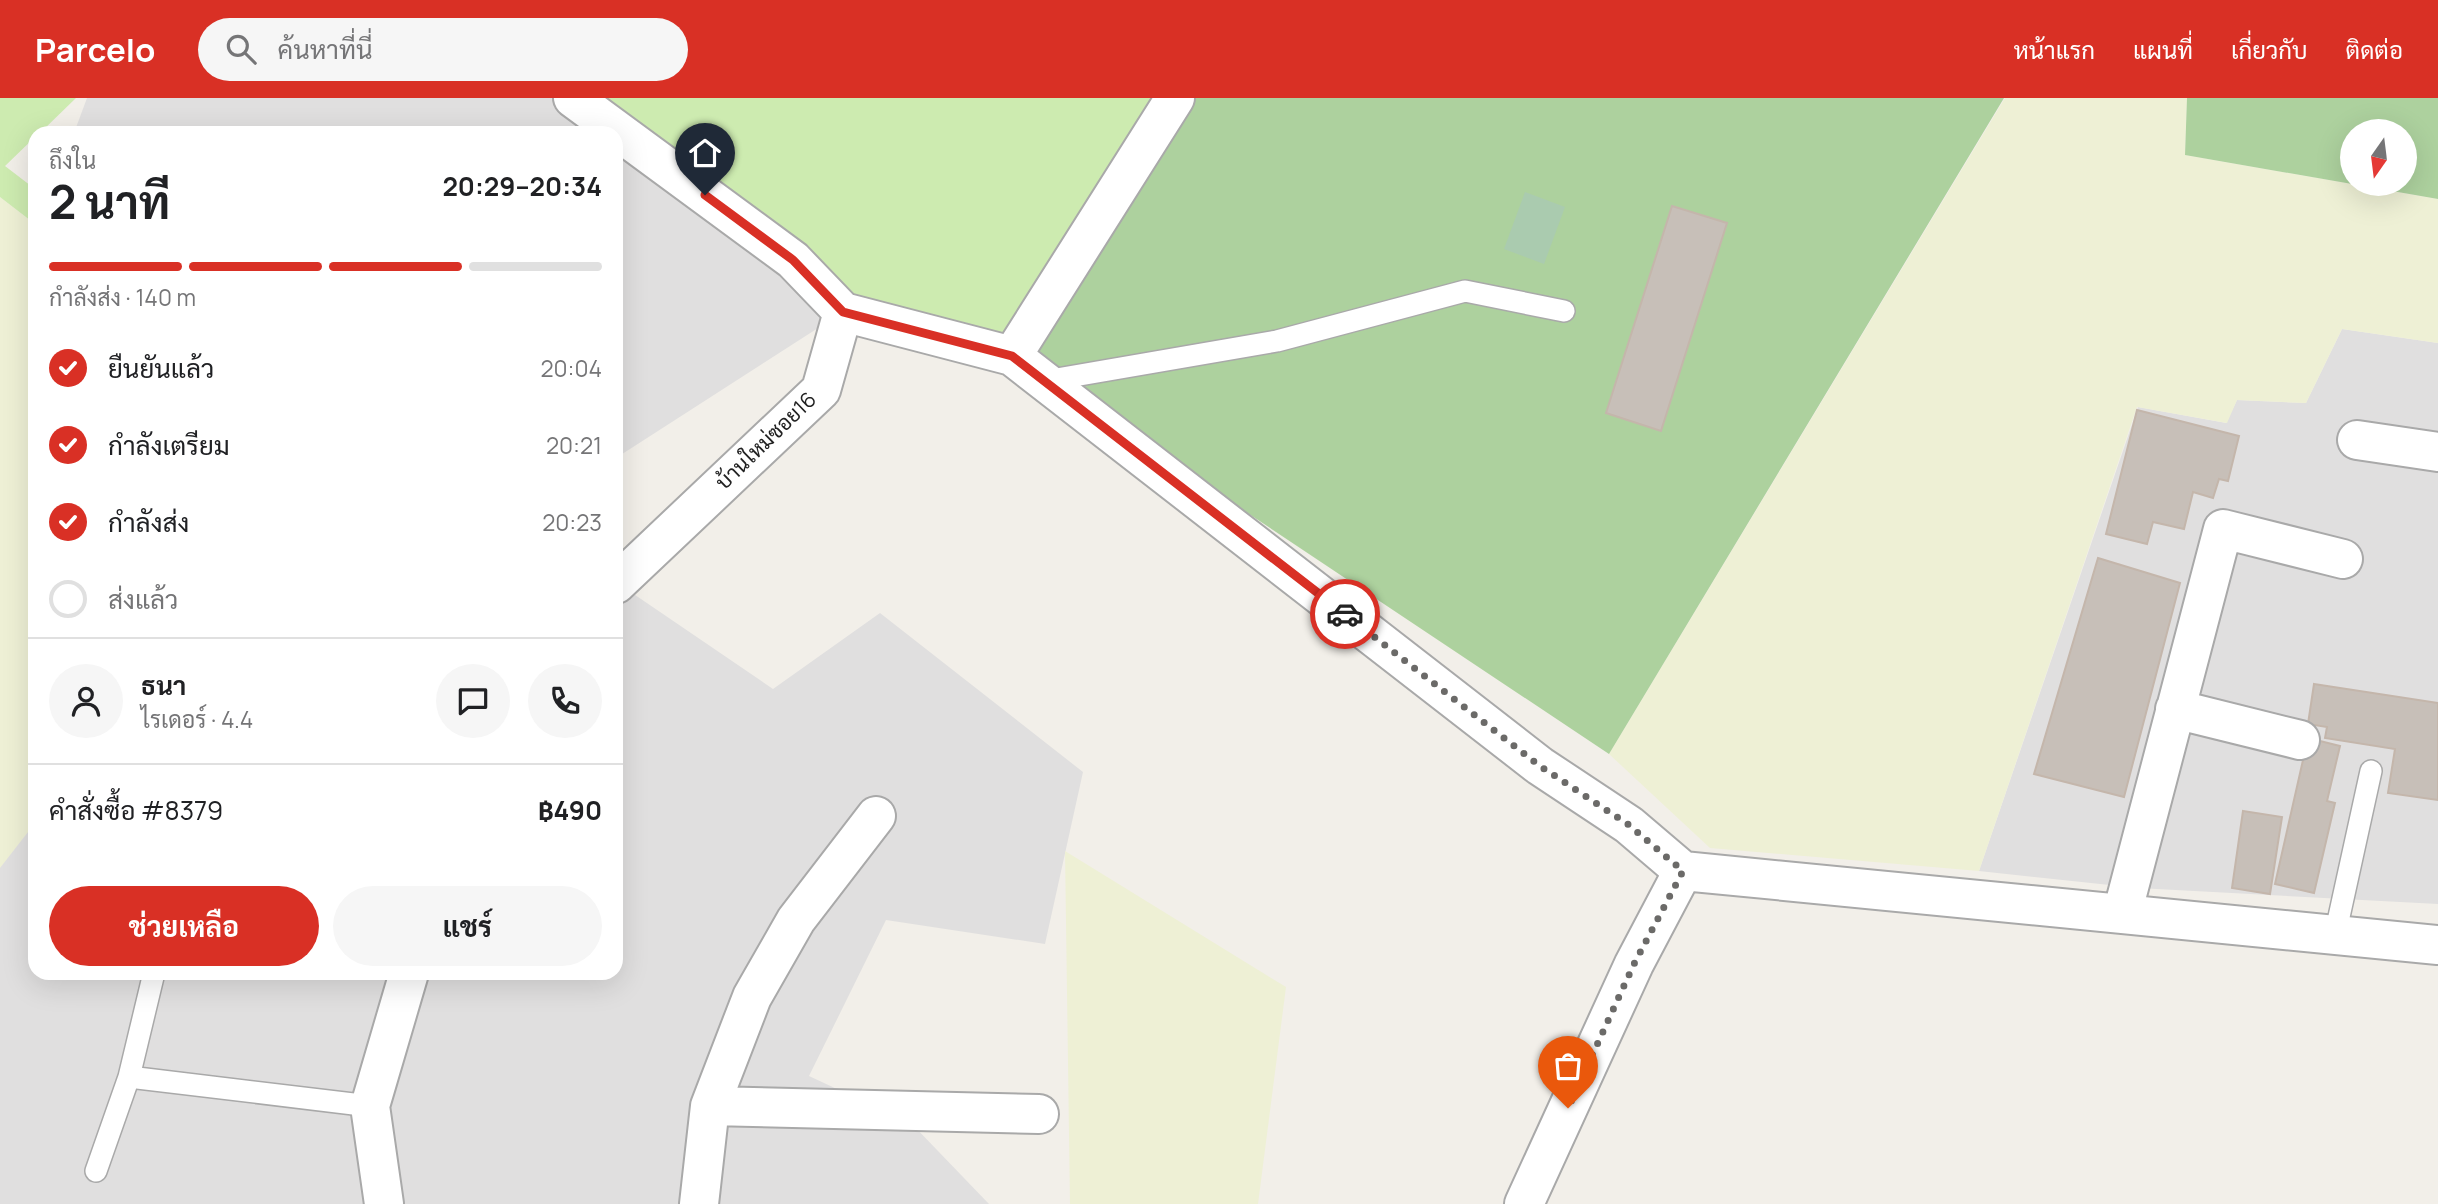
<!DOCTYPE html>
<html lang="th">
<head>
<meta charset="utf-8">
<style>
  :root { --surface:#fff; --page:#f6f6f6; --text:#202124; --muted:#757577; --line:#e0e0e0; --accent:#d93025 }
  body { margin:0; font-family:Manrope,Sarabun,sans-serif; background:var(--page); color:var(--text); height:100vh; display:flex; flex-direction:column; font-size:26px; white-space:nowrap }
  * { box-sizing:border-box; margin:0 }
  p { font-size:23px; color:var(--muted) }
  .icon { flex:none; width:38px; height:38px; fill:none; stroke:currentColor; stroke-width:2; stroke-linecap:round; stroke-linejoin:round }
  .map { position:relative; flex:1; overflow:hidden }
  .sheet { position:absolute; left:28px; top:28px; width:595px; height:854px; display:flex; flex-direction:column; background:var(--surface); border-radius:21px; box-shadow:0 7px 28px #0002 }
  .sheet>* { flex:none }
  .needle { width:46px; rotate:194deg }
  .controls { position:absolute; left:2340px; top:21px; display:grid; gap:14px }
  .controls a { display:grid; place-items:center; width:77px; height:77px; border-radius:50%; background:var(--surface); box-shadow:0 7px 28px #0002; font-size:35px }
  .pin { position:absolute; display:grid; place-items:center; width:60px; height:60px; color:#fff; margin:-72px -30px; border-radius:50% 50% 50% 0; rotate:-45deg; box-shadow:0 0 7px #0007 }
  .pin .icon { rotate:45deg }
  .courier { position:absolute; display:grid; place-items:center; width:70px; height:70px; margin:-35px; border:5px solid #d93025; border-radius:50%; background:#fff; color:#222; box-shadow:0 2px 9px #0007 }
  .overview em { font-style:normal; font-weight:700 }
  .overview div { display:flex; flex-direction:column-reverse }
  .overview { display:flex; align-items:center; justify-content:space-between; height:119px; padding:0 21px }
  h1 { font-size:46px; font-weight:700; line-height:52px }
  .bar { display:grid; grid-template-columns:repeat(4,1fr); gap:10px 7px; align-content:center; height:84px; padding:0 21px }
  .bar i { height:9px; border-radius:5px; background:var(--line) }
  .bar .current { background:var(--accent) }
  .bar p { grid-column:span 4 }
  .line { display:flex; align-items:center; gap:18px; padding:0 21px; border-top:2px solid var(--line) }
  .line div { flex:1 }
  .round { display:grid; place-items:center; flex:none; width:74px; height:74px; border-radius:37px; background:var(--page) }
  ol { padding:0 21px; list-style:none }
  li { display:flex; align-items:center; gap:21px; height:77px }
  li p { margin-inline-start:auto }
  li .icon { padding:7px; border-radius:50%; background:var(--accent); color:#fff; stroke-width:4 }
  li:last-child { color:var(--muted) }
  li i { width:38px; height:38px; border:4px solid var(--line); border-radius:50% }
  .button { display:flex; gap:14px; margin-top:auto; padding:14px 21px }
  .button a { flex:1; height:80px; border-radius:42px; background:var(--accent); color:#fff; font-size:28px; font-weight:700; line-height:80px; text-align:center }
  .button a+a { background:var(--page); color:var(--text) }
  header { display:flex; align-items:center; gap:42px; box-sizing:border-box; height:98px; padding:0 35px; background:var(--accent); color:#fff }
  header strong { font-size:33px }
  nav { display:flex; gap:38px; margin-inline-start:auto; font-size:24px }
  .search { width:490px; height:63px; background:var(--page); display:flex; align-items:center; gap:18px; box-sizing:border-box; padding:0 24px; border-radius:38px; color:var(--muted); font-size:26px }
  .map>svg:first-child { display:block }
  .residential { fill:#e0dfdf }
  .farmland { fill:#eef0d5 }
  .grass { fill:#cdebb0 }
  .forest { fill:#add19e; fill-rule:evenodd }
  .cemetery { fill:#aacbaf }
  .building { fill:#c7bfb8; stroke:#c4b6ab; stroke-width:2 }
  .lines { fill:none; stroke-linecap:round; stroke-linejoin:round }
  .service-casing { stroke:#a9a9a9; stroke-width:24 }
  .minor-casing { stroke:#a9a9a9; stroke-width:42 }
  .service { stroke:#fff; stroke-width:21 }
  .minor { stroke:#fff; stroke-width:38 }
  .done { stroke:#6b6a68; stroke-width:7; stroke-dasharray:0 12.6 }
  .route { stroke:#d93025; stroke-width:9 }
  .labels { text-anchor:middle; stroke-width:7; stroke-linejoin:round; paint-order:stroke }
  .street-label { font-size:21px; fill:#222; stroke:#fff }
</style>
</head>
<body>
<header>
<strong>Parcelo</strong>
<div class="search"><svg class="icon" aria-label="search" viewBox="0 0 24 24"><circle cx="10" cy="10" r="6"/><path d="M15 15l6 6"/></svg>ค้นหาที่นี่</div>
<nav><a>หน้าแรก</a><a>แผนที่</a><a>เกี่ยวกับ</a><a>ติดต่อ</a></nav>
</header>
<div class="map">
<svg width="2438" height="1106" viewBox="0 0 2438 1106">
  <rect width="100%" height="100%" fill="#f2efe9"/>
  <path class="residential" d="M87 0H1147L843 214 616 360V35H74Z
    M2342 231 2438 245V806L2138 790 1979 773 2138 309 2226 325 2237 302 2306 305Z
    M616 484 773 591 880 515 1083 674 1045 846 886 822 809 978 912 1026 989 1106H0V697L35 651V875H616Z"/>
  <path class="farmland" d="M2005 0H2187L2185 57 2438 101V245L2342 231 2306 305 2237 302 2227 325 2137 309 1979 773 1710 750 1609 656Z
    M0 99 35 126V725L0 770Z
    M1065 753 1286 889 1258 1106H1070Z"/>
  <path class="grass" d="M0 0H76L40 35H35V39L5 68 35 91V126L0 99Z
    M573 0H1175L1012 258 843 214Z"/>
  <path class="forest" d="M1170 0H2004L1609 656 1012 258Z
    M2187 0H2438V101L2185 57ZM2352 33H2404V86H2352Z"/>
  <path class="cemetery" d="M1525 94 1565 109 1544 166 1504 151Z"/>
  <path class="building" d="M1672 108 1727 125 1661 333 1606 315Z
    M2137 312 2239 338 2228 383 2219 381 2213 400 2193 394 2184 431 2153 424 2147 446 2106 436Z
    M2098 460 2180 485 2124 699 2034 676Z
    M2314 586 2438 605V702L2388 695 2395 651 2325 640 2327 629 2308 626Z
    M2308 640 2340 648 2327 703 2335 705 2314 795 2275 786Z
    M2243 713 2282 719 2270 796 2232 790Z"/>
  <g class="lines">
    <g class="service-casing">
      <path id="service" d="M1045 283 1277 243 1465 193 1564 213
        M2335 837 2371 673
        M129 979 370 1008
        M96 1073 129 979 153 879"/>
    </g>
    <g class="minor-casing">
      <path id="minor" d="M573 0 793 162 843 214 821 292 616 486
        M843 214 1012 258 1540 668 1629 727 1683 773 1634 866 1524 1106
        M1012 258 1175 0
        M2357 342 2438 354
        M2175 611 2300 642
        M1683 773 2438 847
        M2122 816 2223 431 2343 461
        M710 1008 1039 1016
        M384 1106 370 1008 409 875
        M699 1106 710 1008 752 899 796 822 876 718"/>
    </g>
    <use href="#service" class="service"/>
    <use href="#minor" class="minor"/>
  </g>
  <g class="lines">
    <path class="done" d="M1345 516 1540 668 1629 727 1683 773 1634 866 1568 1010"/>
    <path class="route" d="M705 97 793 162 843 214 1012 258 1345 516"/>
  </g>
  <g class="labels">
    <g class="street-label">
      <text transform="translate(766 343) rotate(-44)" y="7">บ้านใหม่ซอย16</text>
    </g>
  </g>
</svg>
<div class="controls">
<a><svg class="needle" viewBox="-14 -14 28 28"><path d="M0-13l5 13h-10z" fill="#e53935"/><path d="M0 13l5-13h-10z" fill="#757577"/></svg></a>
</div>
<div class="pin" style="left:1568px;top:1010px;background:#ea580c"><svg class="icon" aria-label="bag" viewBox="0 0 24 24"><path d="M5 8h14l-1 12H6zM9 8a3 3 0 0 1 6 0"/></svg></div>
<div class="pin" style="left:705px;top:97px;background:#1f2937"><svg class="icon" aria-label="home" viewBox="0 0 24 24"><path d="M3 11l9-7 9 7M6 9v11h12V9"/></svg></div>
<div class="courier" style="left:1345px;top:516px"><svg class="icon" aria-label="car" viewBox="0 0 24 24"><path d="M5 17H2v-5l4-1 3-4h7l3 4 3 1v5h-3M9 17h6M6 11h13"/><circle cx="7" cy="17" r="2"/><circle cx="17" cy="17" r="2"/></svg></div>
<section class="sheet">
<div class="overview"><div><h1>2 นาที</h1><p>ถึงใน</p></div><em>20:29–20:34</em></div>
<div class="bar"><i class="current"></i><i class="current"></i><i class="current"></i><i></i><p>กำลังส่ง · 140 m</p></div>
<ol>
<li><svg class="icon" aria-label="check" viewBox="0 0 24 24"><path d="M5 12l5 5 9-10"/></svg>ยืนยันแล้ว<p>20:04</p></li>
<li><svg class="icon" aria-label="check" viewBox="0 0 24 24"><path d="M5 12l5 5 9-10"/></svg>กำลังเตรียม<p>20:21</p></li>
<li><svg class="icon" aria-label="check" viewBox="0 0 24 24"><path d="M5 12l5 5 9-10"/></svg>กำลังส่ง<p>20:23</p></li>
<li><i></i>ส่งแล้ว</li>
</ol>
<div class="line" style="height:126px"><a class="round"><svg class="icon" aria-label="person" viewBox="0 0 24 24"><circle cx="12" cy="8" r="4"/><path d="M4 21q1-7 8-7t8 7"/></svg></a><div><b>ธนา</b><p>ไรเดอร์ · 4.4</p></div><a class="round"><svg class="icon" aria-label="chat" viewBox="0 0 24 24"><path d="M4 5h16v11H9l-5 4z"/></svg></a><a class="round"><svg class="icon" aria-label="phone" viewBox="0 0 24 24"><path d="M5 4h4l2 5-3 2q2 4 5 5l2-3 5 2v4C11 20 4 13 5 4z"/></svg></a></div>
<div class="line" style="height:91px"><div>คำสั่งซื้อ #8379</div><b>฿490</b></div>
<div class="button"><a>ช่วยเหลือ</a><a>แชร์</a></div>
</section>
</div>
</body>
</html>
